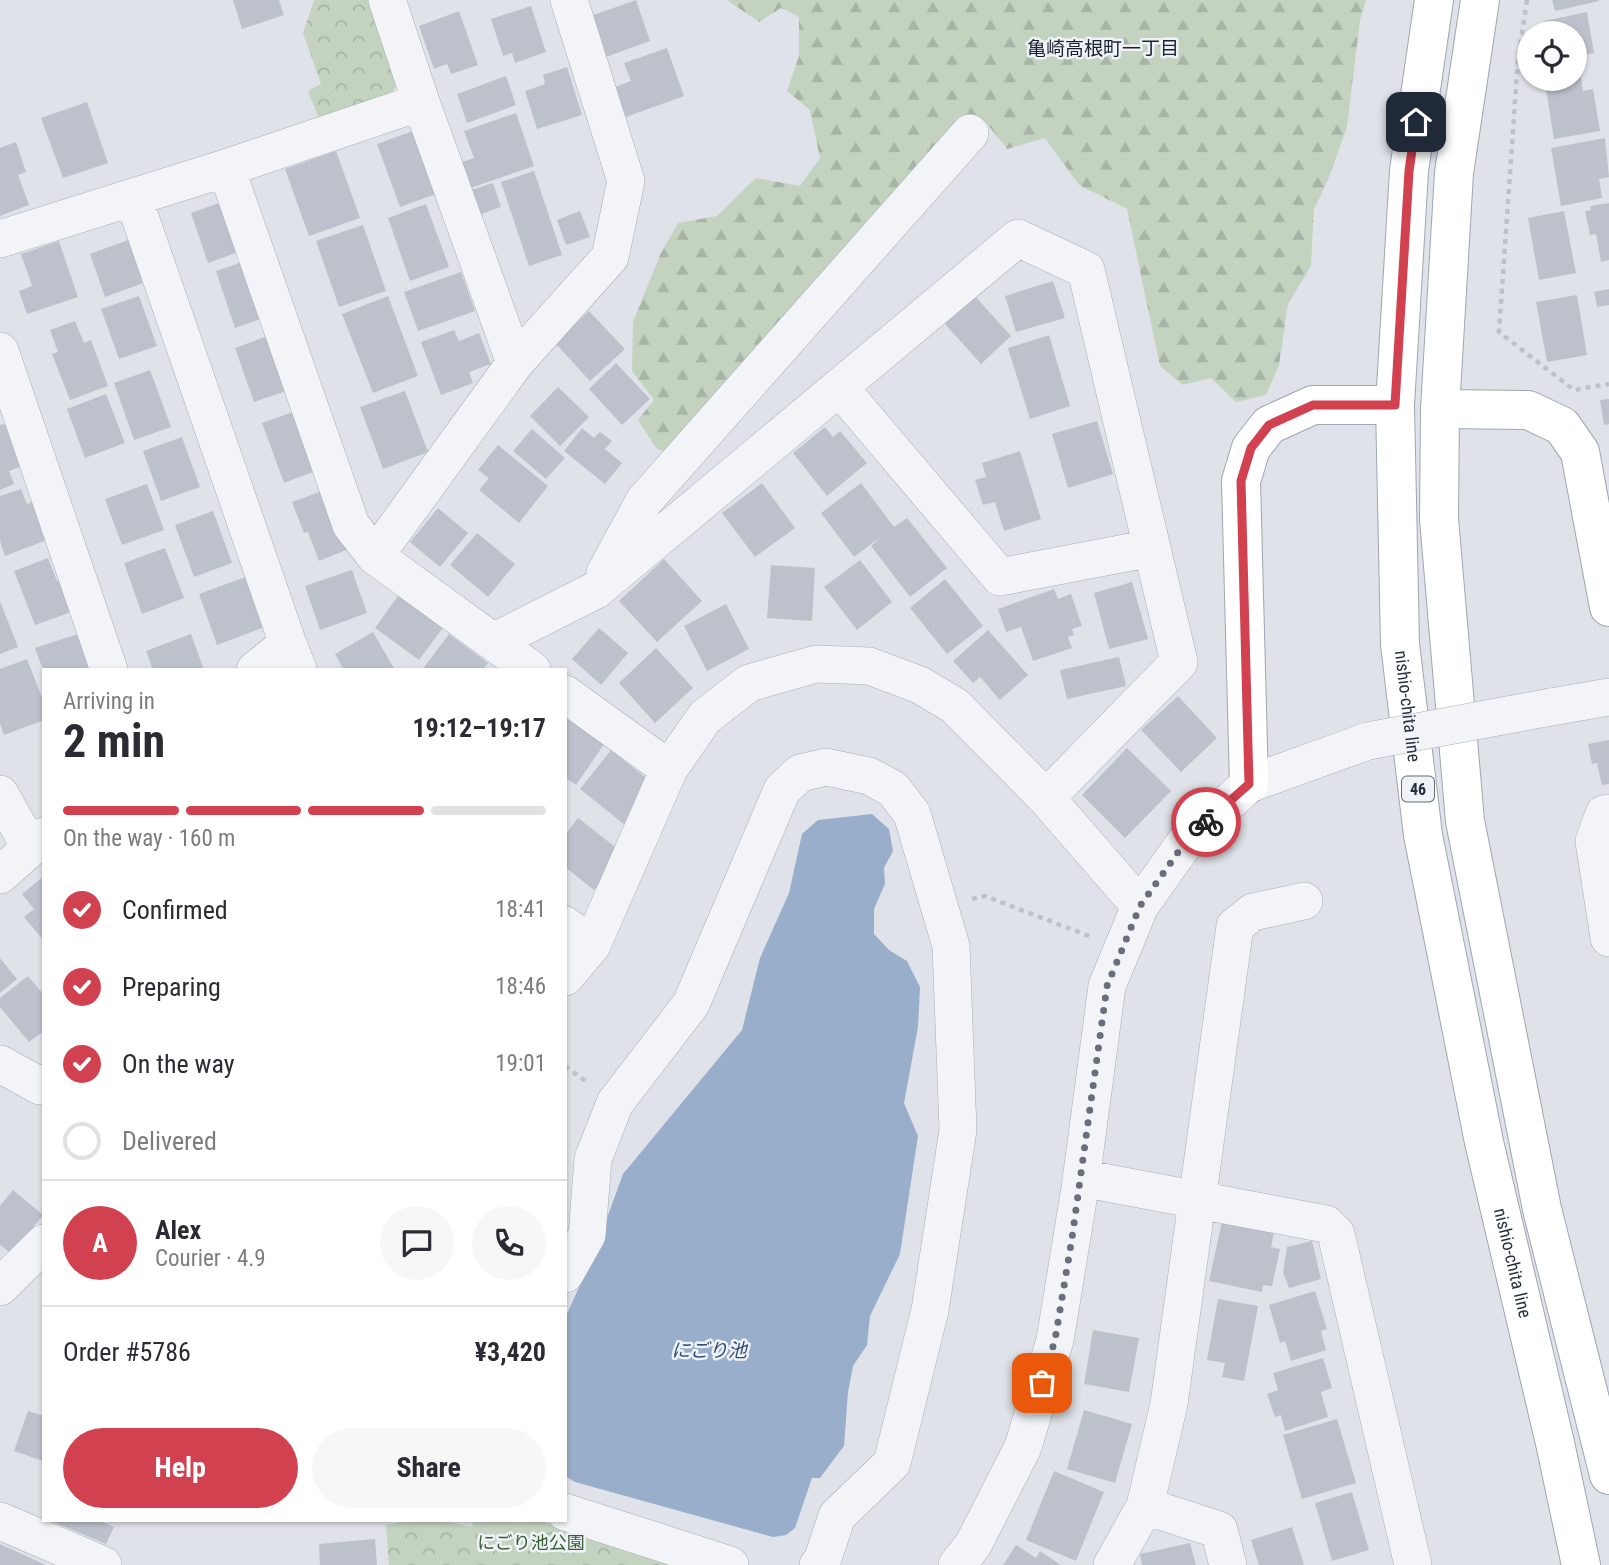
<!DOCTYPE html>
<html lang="en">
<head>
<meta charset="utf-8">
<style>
  :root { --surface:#fff; --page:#f7f7f7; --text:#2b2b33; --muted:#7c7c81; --line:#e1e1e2; --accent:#d1414f }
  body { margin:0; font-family:"Roboto Condensed","Noto Sans JP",sans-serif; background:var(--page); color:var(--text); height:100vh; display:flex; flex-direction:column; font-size:26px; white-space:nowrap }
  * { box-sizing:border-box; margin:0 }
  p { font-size:23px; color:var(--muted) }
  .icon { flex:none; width:38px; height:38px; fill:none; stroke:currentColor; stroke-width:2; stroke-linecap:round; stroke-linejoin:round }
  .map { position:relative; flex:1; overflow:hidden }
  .side { position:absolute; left:42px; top:668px; width:525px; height:854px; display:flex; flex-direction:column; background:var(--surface); border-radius:0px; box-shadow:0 2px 5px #0004 }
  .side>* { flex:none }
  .tools { position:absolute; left:1517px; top:21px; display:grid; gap:14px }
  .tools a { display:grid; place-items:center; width:70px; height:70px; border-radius:50%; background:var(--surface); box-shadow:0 2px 5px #0004; font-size:35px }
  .pin { position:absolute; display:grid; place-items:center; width:60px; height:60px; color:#fff; margin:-30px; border-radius:14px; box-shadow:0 4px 10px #0006 }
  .courier { position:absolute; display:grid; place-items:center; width:70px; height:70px; margin:-35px; border:5px solid #d1414f; border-radius:50%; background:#fff; color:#222; box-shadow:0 2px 9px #0007 }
  .summary em { font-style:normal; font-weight:700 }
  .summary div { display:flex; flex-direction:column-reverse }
  .summary { display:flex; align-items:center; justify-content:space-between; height:119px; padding:0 21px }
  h1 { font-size:46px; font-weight:700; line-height:52px }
  .bar { display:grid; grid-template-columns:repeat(4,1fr); gap:10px 7px; align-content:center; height:84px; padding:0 21px }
  .bar i { height:9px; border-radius:5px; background:var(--line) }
  .bar .on { background:var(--accent) }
  .bar p { grid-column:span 4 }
  .line { display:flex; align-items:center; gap:18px; padding:0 21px; border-top:2px solid var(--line) }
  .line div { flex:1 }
  .round { display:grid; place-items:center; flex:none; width:74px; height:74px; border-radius:37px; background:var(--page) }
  ol { padding:0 21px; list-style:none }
  li { display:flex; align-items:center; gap:21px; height:77px }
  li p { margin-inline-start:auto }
  li .icon { padding:7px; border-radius:50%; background:var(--accent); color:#fff; stroke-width:4 }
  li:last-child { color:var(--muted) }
  li i { width:38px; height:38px; border:4px solid var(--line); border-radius:50% }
  .cta { display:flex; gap:14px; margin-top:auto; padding:14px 21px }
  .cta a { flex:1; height:80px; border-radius:42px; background:var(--accent); color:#fff; font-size:28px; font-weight:700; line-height:80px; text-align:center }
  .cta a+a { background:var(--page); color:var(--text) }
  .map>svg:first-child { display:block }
  .forest { fill:url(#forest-firs) }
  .park { fill:url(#park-crowns) }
  .water { fill:#99aeca }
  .building { fill:#bcc1cc }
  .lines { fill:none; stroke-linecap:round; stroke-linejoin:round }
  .minor-casing { stroke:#a8adb7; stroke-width:38 }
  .major-casing { stroke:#9ea6b5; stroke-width:40 }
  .path { stroke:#bdc1c8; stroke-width:4.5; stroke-dasharray:5 5; stroke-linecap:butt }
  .minor { stroke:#f2f4f7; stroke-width:37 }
  .major { stroke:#fff; stroke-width:38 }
  .minor-bridge-casing { stroke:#a8adb7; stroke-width:38; stroke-linecap:butt }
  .minor-bridge { stroke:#f2f4f7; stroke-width:37 }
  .done { stroke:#686e7c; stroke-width:7; stroke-dasharray:0 12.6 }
  .route { stroke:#d1414f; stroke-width:9 }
  .labels { text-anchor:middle; stroke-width:5; stroke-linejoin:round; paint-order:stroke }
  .shield { fill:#eff2f6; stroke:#646a77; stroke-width:2 }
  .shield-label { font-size:16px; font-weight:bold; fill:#282f41 }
  .street-label { font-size:18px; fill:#282f41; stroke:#eff2f6 }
  .park-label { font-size:18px; fill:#3a5d35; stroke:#eff2f6 }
  .neighbourhood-label { font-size:19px; fill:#1a2131; stroke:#eff2f6 }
  .water-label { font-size:19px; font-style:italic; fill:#314c76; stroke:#eff2f6 }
</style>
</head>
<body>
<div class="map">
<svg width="1609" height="1565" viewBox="0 0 1609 1565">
  <defs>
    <pattern id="forest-firs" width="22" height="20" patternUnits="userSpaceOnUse" patternTransform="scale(1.75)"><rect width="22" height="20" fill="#c4d3c0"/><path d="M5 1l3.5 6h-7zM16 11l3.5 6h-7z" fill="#a8b5a6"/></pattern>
    <pattern id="park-crowns" width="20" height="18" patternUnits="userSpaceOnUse" patternTransform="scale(1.75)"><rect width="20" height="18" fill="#c4d3c0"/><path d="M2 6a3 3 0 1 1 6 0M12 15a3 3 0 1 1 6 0" fill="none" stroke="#a8b5a6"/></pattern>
  </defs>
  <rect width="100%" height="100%" fill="#dfe3e9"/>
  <path class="forest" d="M727 0H1366L1360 20 1347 127 1328 180 1314 209 1311 266 1288 304 1279 365 1266 395 1236 402 1211 378 1183 385 1160 366 1127 209 1079 185 1045 138 1007 149 984 120 964 122 673 456 656 448 638 420 654 400 632 371 633 322 660 255 678 223 717 216 756 178 800 186 820 158 810 110 787 91 799 56V17L781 8 759 22Z"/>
  <path class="park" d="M314 0H370L398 83 389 98 320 121 308 91 321 84 303 33Z
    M407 1521H446L471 1527 474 1521H540L676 1565H389L386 1525Z"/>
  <path class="water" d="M872 814 889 829 893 851 884 868 885 884 874 909V934L889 950 907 961 920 987 918 1027 904 1103 918 1136 900 1254 870 1316 867 1345 853 1366 848 1392 844 1446 820 1478H812L795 1528 786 1535 773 1537 575 1482 565 1476 567 1314 595 1251 623 1174 742 1030 760 958 789 893 802 834 818 820Z"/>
  <path class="building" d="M233 0H279L284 15 242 29Z
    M636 0 650 41 603 58 588 17Z
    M1552 0H1599V1L1555 11Z
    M531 6 546 52 515 63 512 53 503 56 491 19Z
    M459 11 478 65 451 74 447 64 434 69 419 26Z
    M1587 12 1594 53 1575 57V33H1547L1544 21Z
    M667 48 684 96 626 117 615 87 631 81 624 63Z
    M567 67 582 115 537 129 525 91 545 84 543 75Z
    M506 76 516 105 467 123 457 94Z
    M1581 77 1583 91 1593 89 1600 131 1554 139 1545 83Z
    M87 102 108 163 63 178 41 118Z
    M516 113 534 166 468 189 459 163 474 158 464 131Z
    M424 127 447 190 400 207 377 144Z
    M1605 138 1609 177 1599 179 1602 198 1561 206 1551 148Z
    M16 142 26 172 18 175 29 205 0 216V148Z
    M336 151 360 218 309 236 285 169Z
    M534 171 562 255 529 266 501 182Z
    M493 183 501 207 470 218 462 193Z
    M233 198 250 248 208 263 191 213Z
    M1609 203V260L1601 262 1596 234 1590 235 1585 211 1591 210 1590 206Z
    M426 204 449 267 410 281 388 218Z
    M580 211 590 237 566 245 557 220Z
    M1564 211 1576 273 1539 280 1528 218Z
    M363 225 386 291 339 307 316 241Z
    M131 239 146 282 105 297 90 254Z
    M59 241 78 297 27 314 19 291 32 286 21 254Z
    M254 258 274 314 235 328 216 271Z
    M461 272 475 311 418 331 404 292Z
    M1053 281 1065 318 1016 332 1005 296Z
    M1609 289V305L1597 307 1594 292Z
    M1577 295 1587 355 1547 362 1536 302Z
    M139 296 157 346 119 359 101 309Z
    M388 296 418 376 373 393 342 314Z
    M975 296 1011 336 981 364 945 324Z
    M589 311 625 349 590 381 555 343Z
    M75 321 84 343 91 340 108 386 70 400 52 354 58 352 50 330Z
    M454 330 459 341 479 333 491 364 469 372 473 383 441 395 421 342Z
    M278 332 298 387 254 402 235 348Z
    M1049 335 1070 406 1030 419 1008 348Z
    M616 363 650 399 622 425 589 389Z
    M150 370 171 427 134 440 114 383Z
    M558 387 589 417 560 446 530 416Z
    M405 391 428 452 383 469 360 407Z
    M106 394 125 443 85 458 67 409Z
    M1609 399V424L1604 425 1600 400Z
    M304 408 326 467 284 483 262 423Z
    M1097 421 1113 474 1068 488 1052 434Z
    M5 424 20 467 9 471 14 484 0 490V425Z
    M825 427 833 437 840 431 867 463 827 496 793 453Z
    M582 428 594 438 600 432 612 441 605 449 622 463 605 484 564 451Z
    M532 429 565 458 546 479 513 451Z
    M182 437 200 487 161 501 143 451Z
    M498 445 548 486 519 523 479 490 489 478 478 470Z
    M1020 451 1041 519 1004 531 995 502 983 505 975 480 986 477 982 463Z
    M762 483 795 528 755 557 722 513Z
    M861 483 894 527 907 518 947 568 910 597 871 546 882 536 854 557 821 513Z
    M147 484 164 530 122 545 105 499Z
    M333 487 356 546 319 561 308 532 304 533 292 502Z
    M21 489 27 504 38 500 52 538 5 556 0 541V496Z
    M438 508 468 533 440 567 410 542Z
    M213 511 232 563 194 577 175 525Z
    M477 533 515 564 488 597 450 565Z
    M165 548 184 598 142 614 124 563Z
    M48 558 57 581 66 578 77 610 35 625 14 571Z
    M664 559 702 601 657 642 619 601Z
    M860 560 892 602 857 630 824 587Z
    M771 565 815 568 812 621 767 618Z
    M352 570 367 613 320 630 305 586Z
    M251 575 270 625 217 645 199 594Z
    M945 579 983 626 947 654 910 608Z
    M1132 582 1148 639 1109 649 1094 593Z
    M1054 589 1058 599 1071 594 1082 626 1072 629 1074 635 1068 637 1072 648 1033 661 1021 627 1006 632 998 609Z
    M400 593 445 625 419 660 375 628Z
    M0 601 18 647 0 654Z
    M726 604 749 649 707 671 684 626Z
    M599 628 628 653 601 685 572 659Z
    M988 630 1028 675 1000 700 980 677 973 683 953 661Z
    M373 632 395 670H344L335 654Z
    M78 634 90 670H43L35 648Z
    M191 634 204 670H153L146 651Z
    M449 634 488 663 482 670H422Z
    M656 648 693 688 655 723 619 683Z
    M1119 657 1126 686 1067 699 1060 670Z
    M27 659 44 703V720L4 735 0 724V669Z
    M1178 696 1217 738 1181 772 1141 730Z
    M565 715 605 743 576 785 565 777Z
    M1609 740V784L1602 785 1597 763 1592 764 1588 744Z
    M1127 748 1171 791 1125 838 1082 795Z
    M611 750 656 786 625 825 580 789Z
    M578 818 623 853 594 890 565 867V835Z
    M44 876V941L24 917 34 909 22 894Z
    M0 958 17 979 0 993Z
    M28 976 44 995V1031L29 1042 0 1007V998Z
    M13 1190 43 1215 12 1254 0 1245V1206Z
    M1222 1221 1274 1232 1271 1247 1280 1249 1272 1286 1263 1285 1262 1292 1209 1281Z
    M1312 1241 1321 1279 1289 1288 1283 1272 1287 1247Z
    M1315 1291 1327 1329 1321 1331 1326 1350 1291 1361 1285 1341 1280 1343 1269 1305Z
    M1218 1299 1258 1306 1244 1381 1222 1377 1225 1363 1207 1360Z
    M1093 1330 1139 1338 1129 1392 1084 1384Z
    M1323 1358 1332 1388 1321 1392 1328 1417 1285 1431 1281 1415 1275 1417 1267 1394 1278 1390 1273 1373Z
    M1084 1410 1132 1424 1115 1483 1067 1469Z
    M28 1411 44 1416 43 1461 14 1451Z
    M1337 1419 1356 1483 1302 1499 1283 1435Z
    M1054 1471 1104 1492 1076 1561 1026 1540Z
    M1352 1492 1369 1550 1332 1561 1315 1503Z
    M51 1521H100L114 1527 106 1544Z
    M1292 1527 1304 1565H1259L1251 1540Z
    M375 1539 377 1565H320L319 1544Z
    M1190 1543 1196 1565H1142L1140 1554Z
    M0 1544 46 1565H0Z
    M1016 1545 1036 1558 1040 1551 1061 1565H1003Z"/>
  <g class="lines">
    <g class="minor-casing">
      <path id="minor" d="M421 102 515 363
        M226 168 351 525 375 556 532 670
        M133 197 288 644
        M0 239 226 168 421 102 387 0
        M0 351 109 670
        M839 387 1000 577 1152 548
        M375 556 515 363 610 257 626 181 569 0
        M605 573 644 501 970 133
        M493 642 596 590 1018 238 1086 270 1179 662 1046 798
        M255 670 288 644 298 670
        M565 694 669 769
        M1551 707 1609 697
        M0 794 30 847
        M1609 813 1604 814 1594 841 1609 938
        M0 875 44 836
        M565 925 592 945
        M565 977 592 945 669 769 705 717 749 683 816 664 869 666 920 685 955 706 1046 798 1140 906
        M0 1064 40 1086 44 1083
        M1081 1178 1326 1224 1336 1234 1413 1565
        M565 1274 587 1235 593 1159 615 1103 691 1004 782 790 800 773 826 767 869 776 893 789 912 814 951 946 958 1130 930 1310 892 1463 837 1516 822 1561 818 1565
        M0 1287 44 1243
        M1145 1506 1219 1530 1228 1565
        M565 1512 730 1565
        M0 1521 103 1565
        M957 1565 973 1545 1023 1447 1055 1340 1080 1188 1107 986 1140 906 1186 841 1249 784 1368 741
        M1112 1565 1145 1506 1169 1404 1235 926 1253 912 1304 901"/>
    </g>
    <g class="major-casing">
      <g id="major">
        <path id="s1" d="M1434 0 1409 171 1395 405 1400 644 1423 835 1484 1142 1555 1443 1581 1565"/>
        <path d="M1480 0 1454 173 1440 409 1439 519 1465 821 1542 1209 1609 1475"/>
        <path d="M1440 409 1528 410 1562 426 1580 452 1609 607"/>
        <path d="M1249 784 1241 481 1251 448 1269 425 1313 405H1395"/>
      </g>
    </g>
    <path class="path" d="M1527 0 1518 59 1499 332 1574 390 1609 384
      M972 899 985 896 1089 936
      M565 1066 587 1082"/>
    <use href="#minor" class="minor"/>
    <use href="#major" class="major"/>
    <g class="minor-bridge-casing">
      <path id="minor-bridge" d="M1368 741 1551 707"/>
    </g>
    <use href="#minor-bridge" class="minor-bridge"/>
  </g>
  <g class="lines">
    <path class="done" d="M1042 1383 1055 1340 1072 1238 1107 986 1140 906 1186 841 1206 822"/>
    <path class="route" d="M1206 822 1249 784 1241 481 1251 448 1269 425 1313 405H1395L1409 171 1416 122"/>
  </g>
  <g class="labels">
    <rect class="shield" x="1402" y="776.5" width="32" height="25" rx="5"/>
    <g class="shield-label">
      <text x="1418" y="795">46</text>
    </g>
    <g class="street-label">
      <text dy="6" stroke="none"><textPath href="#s1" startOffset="709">nishio-chita line</textPath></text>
      <text dy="6" stroke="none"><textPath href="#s1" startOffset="1276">nishio-chita line</textPath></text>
    </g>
    <g class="park-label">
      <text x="531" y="1549">にごり池公園</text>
    </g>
    <g class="neighbourhood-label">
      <text x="1103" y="55">亀崎高根町一丁目</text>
    </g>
    <g class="water-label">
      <text x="709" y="1357">にごり池</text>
    </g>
  </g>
</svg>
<div class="tools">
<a><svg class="icon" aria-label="locate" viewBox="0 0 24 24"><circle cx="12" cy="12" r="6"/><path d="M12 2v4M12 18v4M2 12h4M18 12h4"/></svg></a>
</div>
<div class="pin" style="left:1042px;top:1383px;background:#ea580c"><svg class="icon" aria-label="bag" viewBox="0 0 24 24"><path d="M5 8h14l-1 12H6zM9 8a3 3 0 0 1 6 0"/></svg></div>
<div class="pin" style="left:1416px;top:122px;background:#1f2937"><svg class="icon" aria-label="home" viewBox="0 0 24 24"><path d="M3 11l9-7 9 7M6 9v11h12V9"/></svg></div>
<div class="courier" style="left:1206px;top:822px"><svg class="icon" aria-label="bike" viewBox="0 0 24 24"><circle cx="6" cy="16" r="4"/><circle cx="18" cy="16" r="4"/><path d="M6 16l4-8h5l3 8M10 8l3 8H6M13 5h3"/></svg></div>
<section class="side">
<div class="summary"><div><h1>2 min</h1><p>Arriving in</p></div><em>19:12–19:17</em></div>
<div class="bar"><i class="on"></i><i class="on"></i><i class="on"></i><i></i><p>On the way · 160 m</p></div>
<ol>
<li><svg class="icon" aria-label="check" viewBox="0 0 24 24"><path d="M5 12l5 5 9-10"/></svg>Confirmed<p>18:41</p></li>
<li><svg class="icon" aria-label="check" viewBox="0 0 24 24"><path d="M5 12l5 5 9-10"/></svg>Preparing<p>18:46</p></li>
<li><svg class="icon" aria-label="check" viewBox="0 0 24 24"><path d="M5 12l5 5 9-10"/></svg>On the way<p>19:01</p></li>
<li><i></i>Delivered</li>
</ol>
<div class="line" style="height:126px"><b class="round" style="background:var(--accent);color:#fff">A</b><div><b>Alex</b><p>Courier · 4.9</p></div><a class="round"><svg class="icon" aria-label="chat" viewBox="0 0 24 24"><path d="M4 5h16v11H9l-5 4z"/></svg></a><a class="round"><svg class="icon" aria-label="phone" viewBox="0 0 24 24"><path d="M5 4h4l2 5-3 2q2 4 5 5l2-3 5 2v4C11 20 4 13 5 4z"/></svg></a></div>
<div class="line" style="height:91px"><div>Order #5786</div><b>¥3,420</b></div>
<div class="cta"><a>Help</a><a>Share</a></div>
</section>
</div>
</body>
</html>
